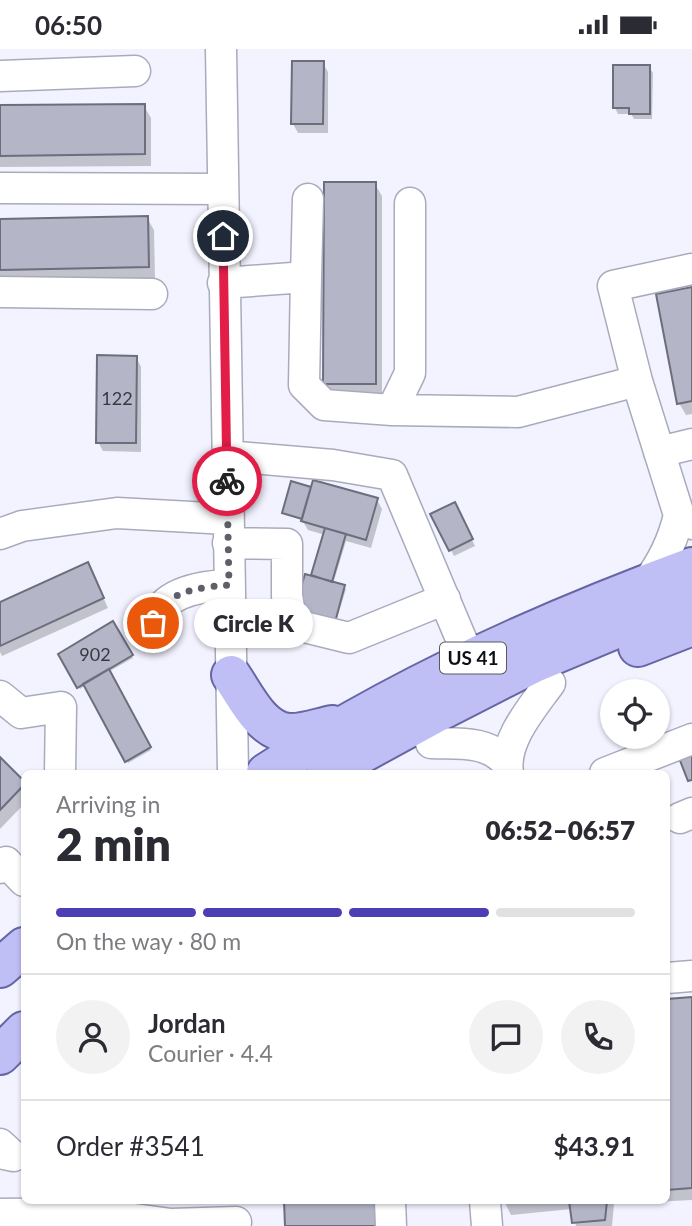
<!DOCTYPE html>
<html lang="en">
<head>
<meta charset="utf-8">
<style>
  :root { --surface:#fff; --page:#f2f2f3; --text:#2b2b33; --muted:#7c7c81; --line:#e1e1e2; --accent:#4c3eb5 }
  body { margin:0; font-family:Lato,sans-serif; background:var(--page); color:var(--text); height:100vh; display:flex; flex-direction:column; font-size:26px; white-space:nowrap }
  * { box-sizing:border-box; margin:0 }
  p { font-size:23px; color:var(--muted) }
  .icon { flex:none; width:38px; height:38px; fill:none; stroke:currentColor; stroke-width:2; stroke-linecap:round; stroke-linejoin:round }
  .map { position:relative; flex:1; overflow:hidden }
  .details { position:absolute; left:21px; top:721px; width:649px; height:434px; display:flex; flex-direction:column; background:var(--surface); border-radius:10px; box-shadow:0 2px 5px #0004 }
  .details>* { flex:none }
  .controls { position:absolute; left:600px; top:630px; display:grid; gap:14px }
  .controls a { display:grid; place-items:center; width:70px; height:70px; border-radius:50%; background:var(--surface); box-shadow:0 2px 5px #0004; font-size:35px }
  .pin { position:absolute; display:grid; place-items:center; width:60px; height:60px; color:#fff; margin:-30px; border:4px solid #fff; border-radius:50%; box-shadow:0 2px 7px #0007 }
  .courier { position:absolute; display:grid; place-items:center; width:70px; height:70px; margin:-35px; border:5px solid #e11d48; border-radius:50%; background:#fff; color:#222; box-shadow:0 2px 9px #0007 }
  .bubble { position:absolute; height:49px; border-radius:24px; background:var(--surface); box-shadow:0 2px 5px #0004; font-size:23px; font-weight:800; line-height:49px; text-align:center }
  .headline em { font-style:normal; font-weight:800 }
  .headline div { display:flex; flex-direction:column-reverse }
  .headline { display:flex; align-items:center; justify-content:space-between; height:119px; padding:0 35px }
  h1 { font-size:46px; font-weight:800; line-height:52px }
  .bar { display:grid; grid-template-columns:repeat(4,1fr); gap:10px 7px; align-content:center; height:84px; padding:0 35px }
  .bar i { height:9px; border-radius:5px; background:var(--line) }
  .bar .current { background:var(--accent) }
  .bar p { grid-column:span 4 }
  .line { display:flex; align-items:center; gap:18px; padding:0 35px; border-top:2px solid var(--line) }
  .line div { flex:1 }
  .round { display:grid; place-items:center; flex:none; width:74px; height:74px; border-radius:37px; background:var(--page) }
  .status { display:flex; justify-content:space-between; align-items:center; height:49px; padding:0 35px; background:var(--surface); direction:ltr }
  .status svg { height:19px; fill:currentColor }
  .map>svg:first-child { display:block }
  .shadow { fill:#0003 }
  .building { fill:#b4b5c7; stroke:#6c6e7e; stroke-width:2 }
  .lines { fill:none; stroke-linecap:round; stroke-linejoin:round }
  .minor-casing { stroke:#a9abbc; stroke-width:33 }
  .major-casing { stroke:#6566a3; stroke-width:42 }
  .minor { stroke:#fff; stroke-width:30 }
  .major { stroke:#bfbff5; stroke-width:38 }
  .done { stroke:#5e5f68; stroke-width:7; stroke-dasharray:0 12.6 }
  .route { stroke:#e11d48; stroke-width:9 }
  .labels { text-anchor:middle; stroke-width:7; stroke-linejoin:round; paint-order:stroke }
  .number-label { font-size:18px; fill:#383942 }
  .shield { fill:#fff; stroke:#57585c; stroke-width:2 }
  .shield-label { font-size:19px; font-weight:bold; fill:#0f1016 }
</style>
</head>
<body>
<div class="status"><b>06:50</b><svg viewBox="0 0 49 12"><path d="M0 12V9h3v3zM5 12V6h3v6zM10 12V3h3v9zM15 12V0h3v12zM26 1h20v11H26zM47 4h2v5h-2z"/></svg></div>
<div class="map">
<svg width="692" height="1177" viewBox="0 0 692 1177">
  <rect width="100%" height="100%" fill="#f2f3ff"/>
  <path class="shadow" d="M323 14 328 23V84H298L293 75Z
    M649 18 653 24 652 70H634L631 65H618L615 59Z
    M144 57 151 69V117L0 118V58Z
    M375 135 382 147V346H332L325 334Z
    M147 169 154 181 155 230 0 233V172Z
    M692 240V365L686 366 679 354Z
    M136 308 141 318V403L103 402 98 393Z
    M312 440 377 451 382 460 371 499 346 492 333 535 346 540 334 579 312 529 325 486 308 481 302 471 284 464Z
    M457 461 475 497 454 507 433 466Z
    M92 524 108 559 2 607 0 603V555Z
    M113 575 133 609 108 623 151 701 128 714 86 636 80 640 60 605Z
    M0 710 24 734V755L0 780Z
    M692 949V1151L614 1155 612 1177H576L572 1160 511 1166 504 1152H667V951Z
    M286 1152H393L287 1177Z"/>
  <path class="building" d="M292 12H324L323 75H291Z
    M613 16H650V65H629V59H613Z
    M145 55V105L0 107V56Z
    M324 133H376V335H323Z
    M148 167 149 218 0 221V170Z
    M692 238V352L677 355 656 245Z
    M97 306 137 307 136 394H96Z
    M313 431 378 449 366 491 301 472Z
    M291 432 311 438 302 470 282 464Z
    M455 453 473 490 449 502 430 465Z
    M325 479 346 485 332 533 311 526Z
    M88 513 104 549 0 597V553Z
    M305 525 345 536 334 577 293 565Z
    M113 572 133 606 77 639 58 605Z
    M109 620 151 698 125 713 83 635Z
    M692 704V731L688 732 679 709Z
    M0 708 24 732V736L0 761Z
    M692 948V1139L667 1141V950Z
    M284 1152H388L389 1177H285Z
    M569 1152H607L605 1171 572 1174Z"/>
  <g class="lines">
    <g class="minor-casing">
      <path id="minor" d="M221 0 233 724
        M0 27 135 22
        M0 139 223 140
        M306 228 304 336 324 356 392 361 410 324V154
        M223 234 306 228 308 150
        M0 243 152 245
        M637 332 613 237 692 220
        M392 361 518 363 637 332 679 466
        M659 403 692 395
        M227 407 333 416 392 426 470 611
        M0 485 22 477 117 464 228 470
        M228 494 287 495V547L292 575 349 589 445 550
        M646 535C663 513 673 492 679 466L692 475
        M153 574C162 543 201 537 229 536
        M0 647 21 664 61 658 60 724
        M431 694C458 695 487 691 506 713
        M508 724C503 692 532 659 550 634
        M605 724 692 690
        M680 769 692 764
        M0 819 6 813 24 832
        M667 929 692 927
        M0 1095 13 1107 0 1104
        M390 1152 391 1177
        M485 1152 487 1177
        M0 1165 91 1164 171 1175 236 1173"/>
    </g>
    <g class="major-casing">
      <path id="major" d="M638 598 692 577
        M231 626C245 646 260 681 288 684 302 685 318 679 332 676
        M266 724C398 638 544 572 692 518
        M326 724 434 665 532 615 692 548
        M0 919 24 898
        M0 1006 24 982"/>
    </g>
    <use href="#minor" class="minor"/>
    <use href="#major" class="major"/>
  </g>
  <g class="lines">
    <path class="done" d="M153 574C162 542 201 538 229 536L227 432"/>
    <path class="route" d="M223 187 227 432"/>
  </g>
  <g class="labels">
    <g class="number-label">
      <text x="117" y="356">122</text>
      <text x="95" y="612">902</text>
    </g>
    <rect class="shield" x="440" y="593.5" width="66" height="31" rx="5"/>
    <g class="shield-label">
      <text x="473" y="616">US 41</text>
    </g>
  </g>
</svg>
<div class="controls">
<a><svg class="icon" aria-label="locate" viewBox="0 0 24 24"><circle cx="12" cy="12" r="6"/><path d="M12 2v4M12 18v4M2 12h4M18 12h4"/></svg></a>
</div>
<div class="pin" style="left:153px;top:574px;background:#ea580c"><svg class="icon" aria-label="bag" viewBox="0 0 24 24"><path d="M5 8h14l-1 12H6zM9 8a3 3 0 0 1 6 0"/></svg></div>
<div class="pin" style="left:223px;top:187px;background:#1f2937"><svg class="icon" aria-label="home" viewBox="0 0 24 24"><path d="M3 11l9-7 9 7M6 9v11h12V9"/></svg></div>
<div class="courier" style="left:227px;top:432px"><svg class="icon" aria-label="bike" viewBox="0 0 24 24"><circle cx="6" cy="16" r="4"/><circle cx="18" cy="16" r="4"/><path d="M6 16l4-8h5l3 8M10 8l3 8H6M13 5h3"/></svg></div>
<div class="bubble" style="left:194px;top:550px;width:119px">Circle K</div>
<section class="details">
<div class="headline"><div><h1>2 min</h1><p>Arriving in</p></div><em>06:52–06:57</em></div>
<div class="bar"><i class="current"></i><i class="current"></i><i class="current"></i><i></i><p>On the way · 80 m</p></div>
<div class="line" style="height:126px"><a class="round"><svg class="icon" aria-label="person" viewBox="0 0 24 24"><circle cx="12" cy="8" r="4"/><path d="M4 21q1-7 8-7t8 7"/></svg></a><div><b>Jordan</b><p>Courier · 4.4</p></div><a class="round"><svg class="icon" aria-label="chat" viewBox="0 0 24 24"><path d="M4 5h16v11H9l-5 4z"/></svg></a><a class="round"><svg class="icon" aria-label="phone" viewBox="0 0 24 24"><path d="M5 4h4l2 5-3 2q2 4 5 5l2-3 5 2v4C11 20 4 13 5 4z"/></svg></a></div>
<div class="line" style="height:91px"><div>Order #3541</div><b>$43.91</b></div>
</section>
</div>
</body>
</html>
